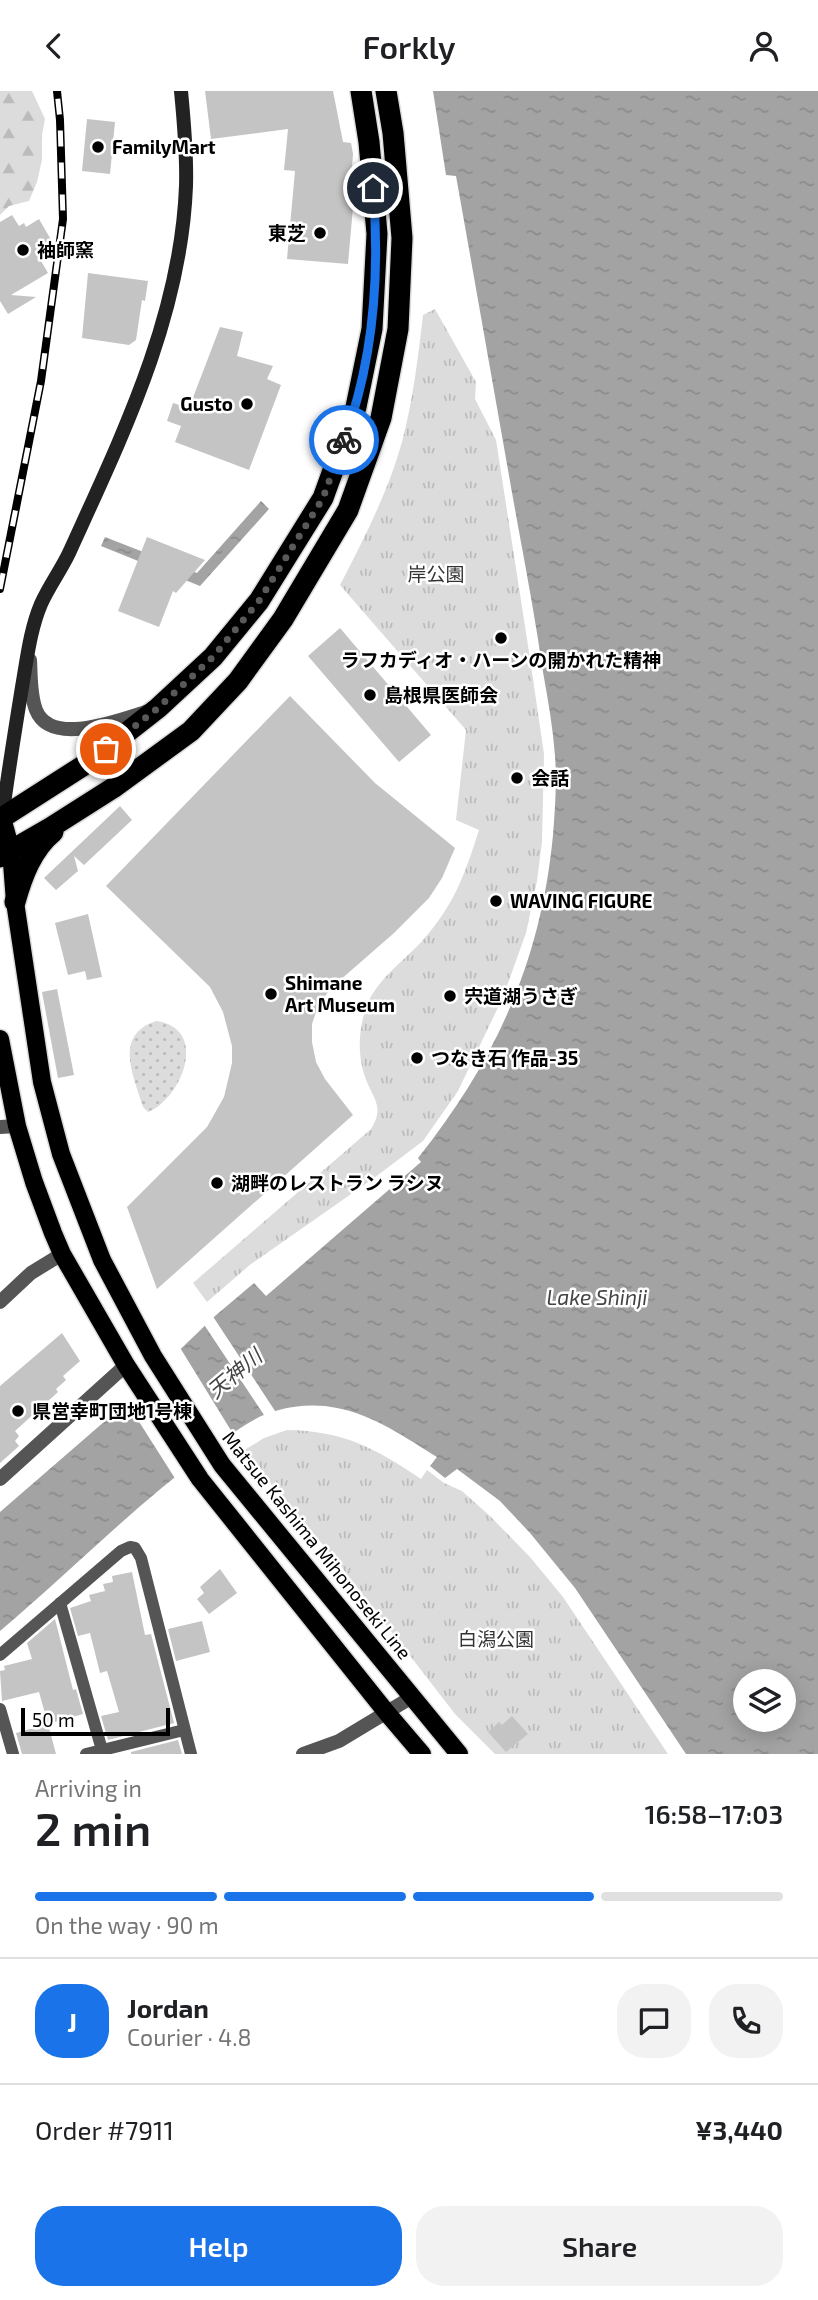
<!DOCTYPE html>
<html lang="en">
<head>
<meta charset="utf-8">
<style>
  :root { --surface:#fff; --page:#f2f2f2; --text:#202124; --muted:#757577; --line:#e0e0e0; --accent:#1a73e8 }
  body { margin:0; font-family:"Exo 2","Noto Sans JP",sans-serif; background:var(--page); color:var(--text); height:100vh; display:flex; flex-direction:column; font-size:26px; white-space:nowrap }
  * { box-sizing:border-box; margin:0 }
  p { font-size:23px; color:var(--muted) }
  .icon { flex:none; width:38px; height:38px; fill:none; stroke:currentColor; stroke-width:2; stroke-linecap:round; stroke-linejoin:round }
  .map { position:relative; height:1663px; overflow:hidden }
  .sheet { display:flex; flex-direction:column; background:var(--surface); flex:1 }
  .sheet>* { flex:none }
  .tools { position:absolute; left:733px; top:1578px; display:grid; gap:14px }
  .tools a { display:grid; place-items:center; width:63px; height:63px; border-radius:50%; background:var(--surface); box-shadow:0 4px 18px #0003; font-size:35px }
  .scale { position:absolute; left:21px; bottom:18px; width:149px; box-sizing:border-box; padding-left:7px; border:4px solid #000; border-top:0; font-size:19px; line-height:24px; white-space:nowrap; color:#000; -webkit-text-stroke:5px #fff; paint-order:stroke }
  .pin { position:absolute; display:grid; place-items:center; width:60px; height:60px; color:#fff; margin:-30px; border:4px solid #fff; border-radius:50%; box-shadow:0 2px 7px #0007 }
  .courier { position:absolute; display:grid; place-items:center; width:70px; height:70px; margin:-35px; border:5px solid #1a73e8; border-radius:50%; background:#fff; color:#222; box-shadow:0 2px 9px #0007 }
  .overview em { font-style:normal; font-weight:600 }
  .overview div { display:flex; flex-direction:column-reverse }
  .overview { display:flex; align-items:center; justify-content:space-between; height:119px; padding:0 35px }
  h1 { font-size:46px; font-weight:600; line-height:52px }
  .bar { display:grid; grid-template-columns:repeat(4,1fr); gap:10px 7px; align-content:center; height:84px; padding:0 35px }
  .bar i { height:9px; border-radius:5px; background:var(--line) }
  .bar .selected { background:var(--accent) }
  .bar p { grid-column:span 4 }
  .line { display:flex; align-items:center; gap:18px; padding:0 35px; border-top:2px solid var(--line) }
  .line div { flex:1 }
  .round { display:grid; place-items:center; flex:none; width:74px; height:74px; border-radius:28px; background:var(--page) }
  .button { display:flex; gap:14px; margin-top:auto; padding:14px 35px }
  .button a { flex:1; height:80px; border-radius:28px; background:var(--accent); color:#fff; font-size:28px; font-weight:600; line-height:80px; text-align:center }
  .button a+a { background:var(--page); color:var(--text) }
  header { display:flex; justify-content:space-between; align-items:center; height:91px; padding:0 35px; background:var(--surface); font-size:32px; font-weight:600 }
  .map>svg:first-child { display:block }
  .grass { fill:url(#grass-dots) }
  .forest { fill:url(#forest-firs) }
  .park { fill:url(#park-tufts) }
  .water { fill:url(#water-ripples); fill-rule:evenodd }
  .pier { fill:#fff }
  .building { fill:#c4c4c4 }
  .lines { fill:none; stroke-linecap:round; stroke-linejoin:round }
  .primary-casing { stroke:#dbdbdb; stroke-width:21 }
  .highway-casing { stroke:#dbdbdb; stroke-width:24 }
  .lane { stroke:#555; stroke-width:12 }
  .street { stroke:#555; stroke-width:14 }
  .secondary { stroke:#222; stroke-width:14 }
  .primary { stroke:#000; stroke-width:18 }
  .highway { stroke:#000; stroke-width:21 }
  .rail-casing { stroke:#000; stroke-width:8 }
  .rail { stroke:#fff; stroke-width:5; stroke-dasharray:16; stroke-linecap:butt }
  .done { stroke:#595959; stroke-width:7; stroke-dasharray:0 12.6 }
  .route { stroke:#1a73e8; stroke-width:9 }
  .poi-dot { fill:#000; stroke:#fff; stroke-width:2.5 }
  .labels { text-anchor:middle; stroke-width:5; stroke-linejoin:round; paint-order:stroke }
  .poi-label { font-size:19px; font-weight:bold; fill:#000; stroke:#fff; text-anchor:start }
  .park-label { font-size:19px; fill:#333; stroke:#fff }
  .street-label { font-size:19px; fill:#000; stroke:#fff }
  .water-label { font-size:21px; font-style:italic; fill:#444; stroke:#fff }
</style>
</head>
<body>
<header><svg class="icon" aria-label="back" viewBox="0 0 24 24"><path d="M15 5l-7 7 7 7"/></svg>Forkly<svg class="icon" aria-label="person" viewBox="0 0 24 24"><circle cx="12" cy="8" r="4"/><path d="M4 21q1-7 8-7t8 7"/></svg></header>
<div class="map">
<svg width="818" height="1663" viewBox="0 0 818 1663">
  <defs>
    <pattern id="grass-dots" width="8" height="8" patternUnits="userSpaceOnUse" patternTransform="scale(1.75)"><rect width="8" height="8" fill="#dcdcdc"/><path d="M2 2h.1M6 6h.1" fill="none" stroke="#bbb" stroke-width="1.8" stroke-linecap="round"/></pattern>
    <pattern id="forest-firs" width="22" height="20" patternUnits="userSpaceOnUse" patternTransform="scale(1.75)"><rect width="22" height="20" fill="#dcdcdc"/><path d="M5 1l3.5 6h-7zM16 11l3.5 6h-7z" fill="#bbb"/></pattern>
    <pattern id="park-tufts" width="24" height="20" patternUnits="userSpaceOnUse" patternTransform="scale(1.75)"><rect width="24" height="20" fill="#dcdcdc"/><path d="M3 7l-1-3M5 7V3M7 7l1-3M15 17l-1-3M17 17v-4M19 17l1-3" fill="none" stroke="#bbb"/></pattern>
    <pattern id="water-ripples" width="26" height="14" patternUnits="userSpaceOnUse" patternTransform="scale(1.75)"><rect width="26" height="14" fill="#a3a3a3"/><path d="M2 4q2-2 4 0t4 0M15 11q2-2 4 0t4 0" fill="none" stroke="#8b8b8b"/></pattern>
  </defs>
  <rect width="100%" height="100%" fill="#fff"/>
  <path class="grass" d="M156 930C210 937 182 1008 148 1021L143 1016C134 985 113 944 156 930Z"/>
  <path class="forest" d="M0 0H32L45 28 42 44V69L37 91 29 110 9 115 0 124Z"/>
  <path class="park" d="M435 218 476 291 475 308 496 349 529 561 544 663 542 751 537 790 526 842 503 906 458 1000 423 1050 374 1087 251 1173 207 1211 193 1192 371 1038C386 1014 371 1006 364 983 357 960 359 936 367 914 378 887 404 870 423 849 454 814 465 783 479 739L456 729 466 639 340 494C364 448 388 401 402 351 413 309 418 267 423 224Z
    M287 1339C344 1340 375 1357 421 1388L427 1379 444 1392 462 1400 490 1425 530 1466 563 1506 668 1663H495L455 1623 336 1469 243 1360 264 1347Z"/>
  <path class="water" d="M433 0H818V1663H686L575 1497 530 1442 500 1410 457 1378 445 1387 430 1375 437 1366C406 1347 374 1324 337 1317 319 1313 296 1314 279 1319 252 1325 228 1346 206 1362 133 1416 69 1482 0 1540V1421L112 1324 215 1225 254 1192 266 1205 421 1071 418 1067C496 969 541 870 553 744 555 718 557 692 555 665 553 637 548 609 543 581 536 532 527 484 518 435 497 318 477 202 456 85L446 84ZM746 1591H784V1629H746Z
    M261 410 269 418 200 495 101 455 105 446 197 482Z"/>
  <path class="pier" d="M212 1224 277 1323 266 1327 203 1232Z
    M179 1255 235 1346 176 1389 124 1307Z"/>
  <path class="building" d="M205 0H333L343 51 351 52 353 63 349 116H353L348 173 287 168 295 80 284 79 288 38 211 48Z
    M87 28 115 31 110 83 82 80Z
    M12 124 19 135 24 132 26 136 39 128 54 154 37 163 48 182 11 204 36 206 8 223 0 210V131Z
    M88 182 148 190 145 210 142 209 136 249 129 254 82 247Z
    M220 236 243 241 237 265 273 275 267 288 281 294 249 379 175 351 181 335 167 330 173 312 189 317Z
    M147 446 205 469 176 502 173 500 159 536 118 520Z
    M340 537 431 644 399 671 308 565Z
    M290 605 375 692 455 757 442 787 429 807 394 842 331 897 318 915 312 933V951L316 971 325 988 353 1024 157 1198 127 1116 207 1036 224 1006 232 972V955L223 921 210 896 106 795Z
    M120 715 132 729 84 774 74 765 78 780 56 799 44 787Z
    M88 823 102 886 87 889 85 880 68 884 55 832Z
    M57 898 74 984 58 987 42 901Z
    M62 1242 80 1270 63 1285 66 1289 56 1298 58 1301 15 1340 19 1345 15 1350 19 1355 0 1372V1295Z
    M220 1478 237 1502 209 1523 197 1508 204 1502 200 1496Z
    M132 1481 145 1544 151 1543 174 1632 108 1649 101 1625 119 1621 107 1580 100 1582 90 1542 78 1545 70 1517 91 1510 89 1504 105 1500 103 1493 113 1491 112 1485Z
    M55 1528 73 1599 76 1598 83 1623 48 1633 39 1601 2 1610 0 1580 5 1579 4 1575 32 1568 27 1552Z
    M202 1530 210 1561 176 1570 168 1538Z
    M512 1625 528 1643 506 1661 488 1641 499 1631 502 1634Z
    M48 1633 56 1663H22L16 1642Z
    M178 1649 182 1663H131V1661Z"/>
  <g class="lines">
    <g class="primary-casing">
      <path id="primary" d="M2 727 11 759 15 811 42 991 61 1063 102 1169 153 1265 222 1374 459 1663
        M0 948 17 1035 34 1091 53 1142 62 1163 126 1274 200 1388 387 1622 422 1663"/>
    </g>
    <g class="highway-casing">
      <path id="highway" d="M0 728 89 671 158 617 213 566 259 510 323 407 356 316 372 238 377 143 369 51 361 0
        M0 766 50 737 113 697 191 640 238 590 283 528 348 419 381 327 398 238 402 147 393 42 386 0
        M15 811C22 786 32 758 53 741"/>
    </g>
    <path class="lane" d="M60 1512 102 1659
      M0 1564 121 1460 130 1456 135 1457 141 1467 191 1663
      M0 1618 13 1663
      M86 1663 184 1639"/>
    <path class="street" d="M30 569C31 585 30 604 36 619 51 657 122 628 149 620
      M0 1036 17 1035
      M0 1211 31 1182 62 1163
      M0 1388 126 1274
      M303 1663 339 1650 412 1606"/>
    <path class="secondary" d="M2 727C8 683 15 639 22 596 27 568 30 539 41 513 49 495 61 479 69 462 122 345 181 226 186 95 187 64 184 31 181 0"/>
    <use href="#primary" class="primary"/>
    <use href="#highway" class="highway"/>
    <g class="rail-casing">
      <path id="rail" d="M0 498 41 290 63 128 60 29 57 0"/>
    </g>
    <use href="#rail" class="rail"/>
  </g>
  <g class="lines">
    <path class="done" d="M106 658 158 617 213 566 259 510 323 407 344 349"/>
    <path class="route" d="M344 349C374 269 380 182 373 97"/>
  </g>
  <g class="poi-dot">
    <circle cx="98" cy="56" r="7"/>
    <circle cx="320" cy="142" r="7"/>
    <circle cx="23" cy="159" r="7"/>
    <circle cx="247" cy="313" r="7"/>
    <circle cx="501" cy="547" r="7"/>
    <circle cx="370" cy="604" r="7"/>
    <circle cx="517" cy="687" r="7"/>
    <circle cx="496" cy="810" r="7"/>
    <circle cx="271" cy="903" r="7"/>
    <circle cx="450" cy="905" r="7"/>
    <circle cx="417" cy="967" r="7"/>
    <circle cx="217" cy="1092" r="7"/>
    <circle cx="18" cy="1320" r="7"/>
  </g>
  <g class="labels">
    <g class="poi-label">
      <text x="112" y="63">FamilyMart</text>
      <text x="306" y="149" text-anchor="end">東芝</text>
      <text x="37" y="166">袖師窯</text>
      <text x="233" y="320" text-anchor="end">Gusto</text>
      <text x="501" y="576" text-anchor="middle">ラフカディオ・ハーンの開かれた精神</text>
      <text x="384" y="611">島根県医師会</text>
      <text x="531" y="694">会話</text>
      <text x="510" y="817">WAVING FIGURE</text>
      <text x="285" y="899">Shimane<tspan x="285" dy="22">Art Museum</tspan></text>
      <text x="464" y="912">宍道湖うさぎ</text>
      <text x="431" y="974">つなき石 作品-35</text>
      <text x="231" y="1099">湖畔のレストラン ラシヌ</text>
      <text x="32" y="1327">県営幸町団地1号棟</text>
    </g>
    <g class="park-label">
      <text x="436" y="490">岸公園</text>
      <text x="496" y="1555">白潟公園</text>
    </g>
    <g class="street-label">
      <text transform="translate(317 1454) rotate(51)" y="7">Matsue Kashima Mihonoseki Line</text>
    </g>
    <g class="water-label">
      <text x="597" y="1214">Lake Shinji</text>
      <text transform="translate(235 1283) rotate(-40)" y="7">天神川</text>
    </g>
  </g>
</svg>
<div class="tools">
<a><svg class="icon" aria-label="layers" viewBox="0 0 24 24"><path d="M12 4l9 5-9 5-9-5zM3 14l9 5 9-5"/></svg></a>
</div>
<div class="scale">50 m</div>
<div class="pin" style="left:106px;top:658px;background:#ea580c"><svg class="icon" aria-label="bag" viewBox="0 0 24 24"><path d="M5 8h14l-1 12H6zM9 8a3 3 0 0 1 6 0"/></svg></div>
<div class="pin" style="left:373px;top:97px;background:#1f2937"><svg class="icon" aria-label="home" viewBox="0 0 24 24"><path d="M3 11l9-7 9 7M6 9v11h12V9"/></svg></div>
<div class="courier" style="left:344px;top:349px"><svg class="icon" aria-label="bike" viewBox="0 0 24 24"><circle cx="6" cy="16" r="4"/><circle cx="18" cy="16" r="4"/><path d="M6 16l4-8h5l3 8M10 8l3 8H6M13 5h3"/></svg></div>
</div>
<section class="sheet">
<div class="overview"><div><h1>2 min</h1><p>Arriving in</p></div><em>16:58–17:03</em></div>
<div class="bar"><i class="selected"></i><i class="selected"></i><i class="selected"></i><i></i><p>On the way · 90 m</p></div>
<div class="line" style="height:126px"><b class="round" style="background:var(--accent);color:#fff">J</b><div><b>Jordan</b><p>Courier · 4.8</p></div><a class="round"><svg class="icon" aria-label="chat" viewBox="0 0 24 24"><path d="M4 5h16v11H9l-5 4z"/></svg></a><a class="round"><svg class="icon" aria-label="phone" viewBox="0 0 24 24"><path d="M5 4h4l2 5-3 2q2 4 5 5l2-3 5 2v4C11 20 4 13 5 4z"/></svg></a></div>
<div class="line" style="height:91px"><div>Order #7911</div><b>¥3,440</b></div>
<div class="button"><a>Help</a><a>Share</a></div>
</section>
</body>
</html>
